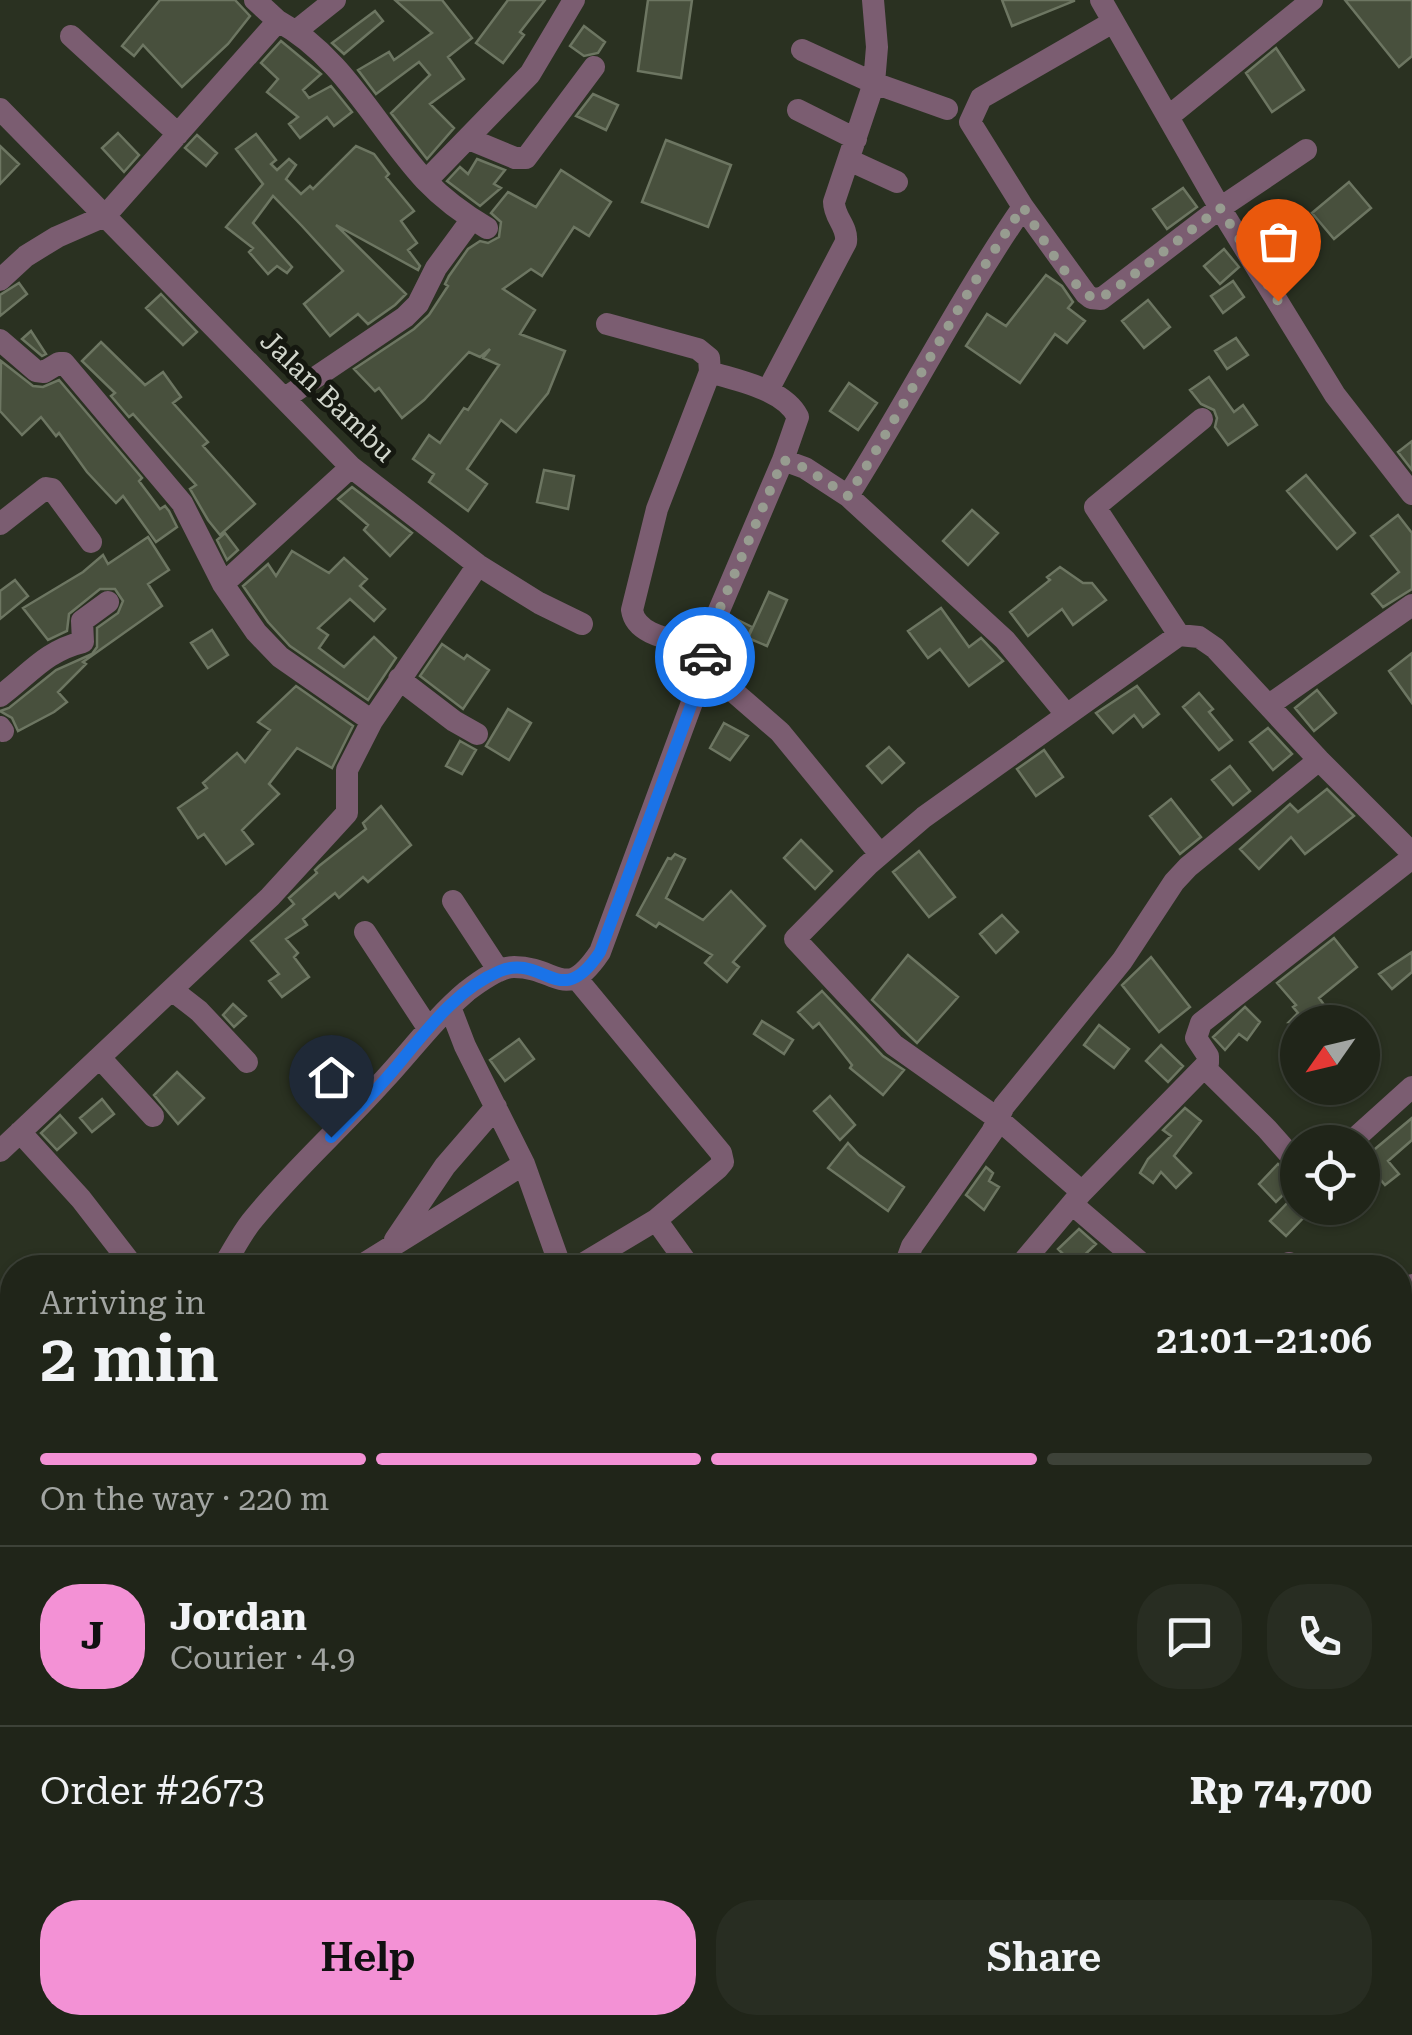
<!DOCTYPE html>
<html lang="en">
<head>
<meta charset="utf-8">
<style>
  :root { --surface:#202519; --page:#282d22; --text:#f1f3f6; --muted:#a2a5a2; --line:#3d4238; --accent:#f391d5 }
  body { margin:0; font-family:"Roboto Serif",serif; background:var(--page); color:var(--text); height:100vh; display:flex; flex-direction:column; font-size:38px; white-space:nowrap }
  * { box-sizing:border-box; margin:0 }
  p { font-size:32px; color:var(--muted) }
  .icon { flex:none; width:55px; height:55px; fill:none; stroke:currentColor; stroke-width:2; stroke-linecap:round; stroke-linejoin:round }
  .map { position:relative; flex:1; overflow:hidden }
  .side { position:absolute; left:0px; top:1255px; width:1412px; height:780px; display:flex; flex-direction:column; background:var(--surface); border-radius:40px 40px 0 0; box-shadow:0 2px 8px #0004,0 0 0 2px var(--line) }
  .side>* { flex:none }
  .needle { width:65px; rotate:236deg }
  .fabs { position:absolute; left:1280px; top:1005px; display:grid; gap:20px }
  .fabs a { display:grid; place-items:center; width:100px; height:100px; border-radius:50%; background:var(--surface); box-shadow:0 2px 8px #0004,0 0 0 2px var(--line); font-size:50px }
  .pin { position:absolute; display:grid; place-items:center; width:85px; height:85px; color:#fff; margin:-102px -42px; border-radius:50% 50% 50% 0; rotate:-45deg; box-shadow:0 0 10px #0007 }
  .pin .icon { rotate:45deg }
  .courier { position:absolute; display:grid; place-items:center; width:100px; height:100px; margin:-50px; border:8px solid #1a73e8; border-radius:50%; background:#fff; color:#222; box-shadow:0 2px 12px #0007 }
  .head em { font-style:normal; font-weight:600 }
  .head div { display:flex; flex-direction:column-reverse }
  .head { display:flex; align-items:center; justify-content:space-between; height:170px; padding:0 40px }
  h1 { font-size:65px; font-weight:600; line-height:75px }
  .bar { display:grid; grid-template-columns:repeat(4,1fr); gap:15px 10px; align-content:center; height:120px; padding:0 40px }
  .bar i { height:12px; border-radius:8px; background:var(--line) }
  .bar .on { background:var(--accent) }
  .bar p { grid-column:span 4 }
  .line { display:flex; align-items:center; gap:25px; padding:0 40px; border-top:2px solid var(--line) }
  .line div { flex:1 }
  .round { display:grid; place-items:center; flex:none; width:105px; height:105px; border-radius:40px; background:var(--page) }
  .primary-button { display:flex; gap:20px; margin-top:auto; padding:20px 40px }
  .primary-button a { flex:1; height:115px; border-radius:40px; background:var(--accent); color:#111; font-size:40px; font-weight:600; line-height:115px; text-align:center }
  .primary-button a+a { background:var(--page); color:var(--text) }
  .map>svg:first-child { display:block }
  .green { fill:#354c02 }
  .building { fill:#48503d; stroke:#6d7662; stroke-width:2.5 }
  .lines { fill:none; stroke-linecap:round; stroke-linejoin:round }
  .minor { stroke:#7b5d71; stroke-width:22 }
  .done { stroke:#979c90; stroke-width:10; stroke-dasharray:0 18 }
  .route { stroke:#1a73e8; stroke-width:12 }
  .labels { text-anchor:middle; stroke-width:10; stroke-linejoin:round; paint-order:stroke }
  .street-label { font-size:28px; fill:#d1d6cc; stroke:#151810 }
</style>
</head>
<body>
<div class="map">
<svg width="1412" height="2035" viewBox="0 0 1412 2035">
  <rect width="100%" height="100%" fill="#2a3121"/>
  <path class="green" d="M1412 1985V2035H1348L1364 2023 1400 2022V1994Z"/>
  <path class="building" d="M160 0H235L250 16 228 44 182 87 143 45 134 56 122 46Z
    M395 0H442L472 38 448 57 464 79 430 104 454 128 427 159 391 113 430 75 419 62 376 94 358 70 389 52 394 60 432 33Z
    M508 0H545L520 32 524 35 503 63 476 43Z
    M648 0H692L681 78 638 71Z
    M1002 0H1074V1L1012 26Z
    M1345 0H1412V56L1399 67Z
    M375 11 383 21 344 54 332 43Z
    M584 26 605 42 598 53 584 56 570 46Z
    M281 41 321 74 303 90 309 98 331 86 352 112 334 126 327 117 300 138 289 124 298 117 267 92 278 79 261 63Z
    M1276 48 1304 90 1272 112 1246 73Z
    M593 94 618 105 606 130 576 116Z
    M118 133 139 155 124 172 102 148Z
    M256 134 276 160 271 164 277 170 289 159 296 165 286 179 301 194 310 186 313 189 356 146 374 154 389 174 386 177 414 211 401 221 417 243 408 250 420 266 418 270 336 225 406 294 395 305 368 324 358 314 330 336 304 304 343 271 302 226 273 196 253 223 292 267 287 273 277 266 268 274 249 252 253 248 226 227 263 184 236 149Z
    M197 135 217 153 206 166 185 148Z
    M666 140 731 165 708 227 642 202Z
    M0 146 19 164 0 184Z
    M477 159 505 170 494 184 501 188 480 206 447 181 460 167 468 174Z
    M561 170 611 202 589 236 574 227 542 276 531 269 503 289 535 310 520 334 565 351 548 393 516 432 501 420 467 469 487 484 468 511 429 482 434 474 413 459 429 435 440 443 464 408 468 410 499 365 483 358 490 349 480 357 469 352 424 400 402 418 379 388 375 391 354 369 414 329 429 315 448 286 445 284 449 276 468 249 480 241 488 243 499 237 501 222 491 213 508 192 536 207Z
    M1349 182 1371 208 1334 239 1312 213Z
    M1183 188 1197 207 1167 229 1153 209Z
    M1224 249 1239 267 1220 284 1204 266Z
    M1046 275 1062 286 1073 302 1068 308 1085 321 1067 343 1055 334 1020 383 966 346 987 314 1006 326Z
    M1233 281 1244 297 1223 313 1211 296Z
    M19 283 27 294 0 316V295Z
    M161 294 197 332 183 345 146 308Z
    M1148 300 1170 327 1144 348 1122 321Z
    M31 331 46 354 42 356 22 339Z
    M1236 338 1248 355 1227 369 1215 351Z
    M101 342 145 385 163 372 181 397 173 403 208 442 203 446 255 504 220 535 208 520 190 489 196 485 133 414 129 417 111 396 115 393 82 361Z
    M1 361 33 386 43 387 59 380 142 478 139 481 160 509 165 506 169 511 177 527 156 542 123 496 116 503 87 472 59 433 56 436 41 417 22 435 0 411Z
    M1209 377 1234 412 1243 405 1257 425 1228 445 1215 427 1217 418 1214 410 1201 404 1190 390Z
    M849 383 877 403 858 430 830 411Z
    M1412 441V470L1398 452Z
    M544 470 574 476 568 509 537 502Z
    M1306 475 1355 533 1337 549 1287 491Z
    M352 487 412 533 390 556 364 530 368 525 338 499Z
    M972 510 998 533 968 565 943 541Z
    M1398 515 1412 533V589L1383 607 1372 594 1399 572 1371 536Z
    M225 533 238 550 227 560 217 540Z
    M148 537 169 570 148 584 162 606 83 662 86 664 58 692 67 702 54 712 18 731 12 718 0 711 9 708 56 670 92 654 97 647V628L118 613 123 601 115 589H100L69 614 67 631 48 640 23 608 83 572 103 555 108 564Z
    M292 551 329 573 344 558 367 579 360 586 385 609 374 621 350 599 318 628 328 635 319 648 344 667 374 637 396 658 368 700 290 646 268 622 243 586 268 564 276 576Z
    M1060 567 1083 583H1092L1106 600 1073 625 1062 609 1028 636 1010 612 1050 580 1047 577Z
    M15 580 28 596 0 619V591Z
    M769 592 787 600 767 646 748 638Z
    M941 608 969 647 981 638 1003 661 969 686 940 649 928 658 908 631Z
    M732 617 752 627 743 647 724 638Z
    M212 630 228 655 208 668 191 643Z
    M442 644 464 659 467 655 489 670 463 709 420 676Z
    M1412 653V703L1389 671Z
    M296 686 353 726 332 768 297 748 269 784 279 794 242 830 253 844 226 864 204 834 198 838 178 808 207 788 203 783 237 753 245 762 270 730 258 722Z
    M1137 686 1159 714 1143 727 1134 715 1113 733 1096 713Z
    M1317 690 1336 713 1314 731 1295 708Z
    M1199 693 1213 709 1209 712 1232 740 1219 750 1183 707Z
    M508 709 531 723 509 760 486 746Z
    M724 723 748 736 730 760 710 748Z
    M1268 728 1292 754 1273 770 1250 742Z
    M460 741 476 750 462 774 446 766Z
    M889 747 904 763 882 783 867 766Z
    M1044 750 1063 777 1036 796 1017 769Z
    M1230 766 1250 791 1233 805 1212 780Z
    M1327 789 1354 816 1305 854 1291 837 1259 869 1240 849 1290 804 1298 812Z
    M1171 799 1201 837 1180 854 1150 816Z
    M381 806 411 845 368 882 363 877 339 898 335 893 303 919 307 925 286 939 298 953 294 957 309 977 282 997 269 981 279 974 251 941 294 904 289 898 317 873 315 870 319 866 366 829 363 823Z
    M801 840 832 871 815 889 784 858Z
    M919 851 955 897 929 917 893 872Z
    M675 854 685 859 666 898 703 920 731 891 765 926 733 962 739 967 727 982 705 963 712 955 659 923 656 927 637 915 668 858 671 859Z
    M1002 915 1018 932 996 953 980 934Z
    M1334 938 1357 967 1319 998 1337 1022H1289L1298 1013 1293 1007 1296 1005 1277 983Z
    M1412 952V972L1392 989 1379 974Z
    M908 955 958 997 917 1043 872 1000Z
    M1151 957 1190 1007 1159 1032 1122 985Z
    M822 991 883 1056 904 1070 883 1095 850 1068 852 1065 819 1023 813 1028 798 1012Z
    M233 1004 246 1016 234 1027 223 1015Z
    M1245 1007 1260 1022 1247 1040 1239 1034 1225 1050 1213 1037Z
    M762 1021 793 1040 784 1054 754 1034Z
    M1099 1025 1129 1049 1114 1068 1084 1045Z
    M519 1039 534 1059 505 1081 490 1060Z
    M1161 1045 1183 1066 1168 1082 1146 1061Z
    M177 1072 204 1098 178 1124 154 1095Z
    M830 1096 855 1125 840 1140 814 1111Z
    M102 1099 114 1114 92 1132 80 1118Z
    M1185 1108 1201 1121 1174 1156 1191 1173 1176 1188 1161 1172 1153 1183 1140 1173 1148 1159 1171 1136 1163 1130Z
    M60 1115 76 1133 57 1150 41 1133Z
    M1412 1118V1140L1388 1161 1399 1174 1385 1185 1363 1159Z
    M848 1143 859 1155 904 1187 888 1211 828 1168Z
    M1278 1164 1298 1180 1276 1202 1259 1184Z
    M986 1167 993 1173 989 1181 999 1187 984 1210 966 1195Z
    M1291 1199 1307 1214 1286 1236 1270 1221Z
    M1079 1229 1096 1244 1074 1265 1058 1249Z"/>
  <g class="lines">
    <path class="minor" d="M1101 0 1220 208 1335 395 1412 494
      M278 21C344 57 376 127 425 180 443 199 465 215 487 228
      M296 31 335 0
      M71 36 178 134
      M802 50 874 83 947 109
      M0 109 351 467 478 565 539 603 582 624
      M798 110 856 139
      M1168 117 1312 0
      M469 139 515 158H526L594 67
      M849 160 897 182
      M426 181 530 74 574 0
      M1023 207 970 122 981 98 1113 22
      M0 280 26 256 57 237 105 216 278 21 255 0
      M607 324 698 349 709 358 710 372 657 509 632 610C636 638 680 640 703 648
      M0 340 36 371 44 372 59 363H64L182 503 223 584 256 632 280 657 372 721
      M768 390 846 242C848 226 834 218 834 202L874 83 877 47 873 0
      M285 398 405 317 418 304 436 268 472 219
      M783 460 805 468 848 496 1005 640 1066 714
      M848 496C908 401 959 300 1023 207L1086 294 1091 298 1101 299 1220 208 1306 150
      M0 524 46 488 52 489 91 542
      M223 584 351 467
      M1179 635 1095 507 1202 419
      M705 667 780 732 880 854
      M399 679 454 721 477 734
      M0 696C29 675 45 651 83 642L82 621 108 602
      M1269 705 1412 605
      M0 727 3 731
      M453 901 499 971
      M365 932 428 1028
      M577 979 721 1153 723 1162 718 1168 656 1220
      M172 990 199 1011 247 1062
      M450 1007 465 1046 524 1164 561 1268
      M101 1059 153 1116
      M1204 1067 1267 1129 1298 1164
      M20 1132 81 1199 129 1261
      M1351 1142 1412 1087
      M0 1151 270 897 347 813V770L372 721 478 565
      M1082 1192 997 1118 894 1045 795 939 868 865 924 817 1179 635 1199 637 1215 648 1319 760 1412 853
      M1072 1204 1147 1268
      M395 1240 445 1166 496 1107
      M1289 1263 1294 1268
      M222 1268C232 1253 240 1236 251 1222 291 1172 340 1129 383 1081 411 1051 435 1018 467 991 479 982 499 967 514 967 558 967 565 1004 600 952L704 670 706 663 703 648 783 460 798 417C784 389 738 381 710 372
      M357 1268 524 1164
      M576 1268 656 1220 689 1266
      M904 1268 912 1246 992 1132 1004 1106 1122 961 1174 882 1188 867 1319 760
      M1018 1268 1082 1192 1208 1063V1056L1196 1038 1201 1023 1412 858
      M1400 1295 1412 1285
      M1400 1309 1412 1325
      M0 1424 3 1422
      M1400 1522 1412 1536
      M1400 1628 1412 1640
      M1400 1668 1412 1659
      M1400 1805 1407 1814
      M0 1867 12 1860
      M1400 1932 1412 1948
      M1400 1978 1412 1968
      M336 2022 342 2035
      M477 2022 488 2035
      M788 2022 799 2035
      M72 2035 85 2022
      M529 2035 544 2022
      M726 2035 739 2022
      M833 2035 846 2022
      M1049 2035 1063 2022
      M1265 2035 1279 2022
      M1326 2035 1342 2022"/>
  </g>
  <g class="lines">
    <path class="done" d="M705 657 703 648 783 460 805 468 848 496C908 401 959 300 1023 207 1040 233 1068 286 1095 299L1110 293 1220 208 1278 301"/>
    <path class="route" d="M331 1137C349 1118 367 1100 384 1081 418 1043 451 991 500 971 544 953 560 1013 600 952L704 670 705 657"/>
  </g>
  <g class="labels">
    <g class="street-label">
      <text transform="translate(328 396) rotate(44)" y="10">Jalan Bambu</text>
    </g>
  </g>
</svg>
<div class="fabs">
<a><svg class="needle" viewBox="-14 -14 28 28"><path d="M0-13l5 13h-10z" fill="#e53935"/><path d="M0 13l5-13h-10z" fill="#a2a5a2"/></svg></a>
<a><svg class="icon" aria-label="locate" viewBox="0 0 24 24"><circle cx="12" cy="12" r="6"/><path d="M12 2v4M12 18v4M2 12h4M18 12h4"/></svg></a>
</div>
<div class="pin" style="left:1278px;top:301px;background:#ea580c"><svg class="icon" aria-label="bag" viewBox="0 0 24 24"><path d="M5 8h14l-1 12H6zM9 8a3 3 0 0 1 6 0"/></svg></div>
<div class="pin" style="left:331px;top:1137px;background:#1f2937"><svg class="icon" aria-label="home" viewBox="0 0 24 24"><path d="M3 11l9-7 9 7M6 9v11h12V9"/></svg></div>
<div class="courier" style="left:705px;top:657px"><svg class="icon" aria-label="car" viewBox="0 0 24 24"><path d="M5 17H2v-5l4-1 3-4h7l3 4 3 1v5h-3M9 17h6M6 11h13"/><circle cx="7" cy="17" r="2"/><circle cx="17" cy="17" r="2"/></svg></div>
<section class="side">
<div class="head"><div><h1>2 min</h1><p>Arriving in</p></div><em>21:01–21:06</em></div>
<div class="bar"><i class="on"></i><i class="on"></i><i class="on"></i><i></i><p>On the way · 220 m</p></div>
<div class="line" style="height:180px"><b class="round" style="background:var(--accent);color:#111">J</b><div><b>Jordan</b><p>Courier · 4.9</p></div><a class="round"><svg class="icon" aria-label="chat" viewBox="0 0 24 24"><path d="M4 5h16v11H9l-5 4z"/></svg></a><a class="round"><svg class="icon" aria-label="phone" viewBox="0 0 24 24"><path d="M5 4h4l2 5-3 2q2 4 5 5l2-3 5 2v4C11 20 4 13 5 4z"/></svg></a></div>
<div class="line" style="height:130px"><div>Order #2673</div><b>Rp 74,700</b></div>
<div class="primary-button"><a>Help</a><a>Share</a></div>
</section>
</div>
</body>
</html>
